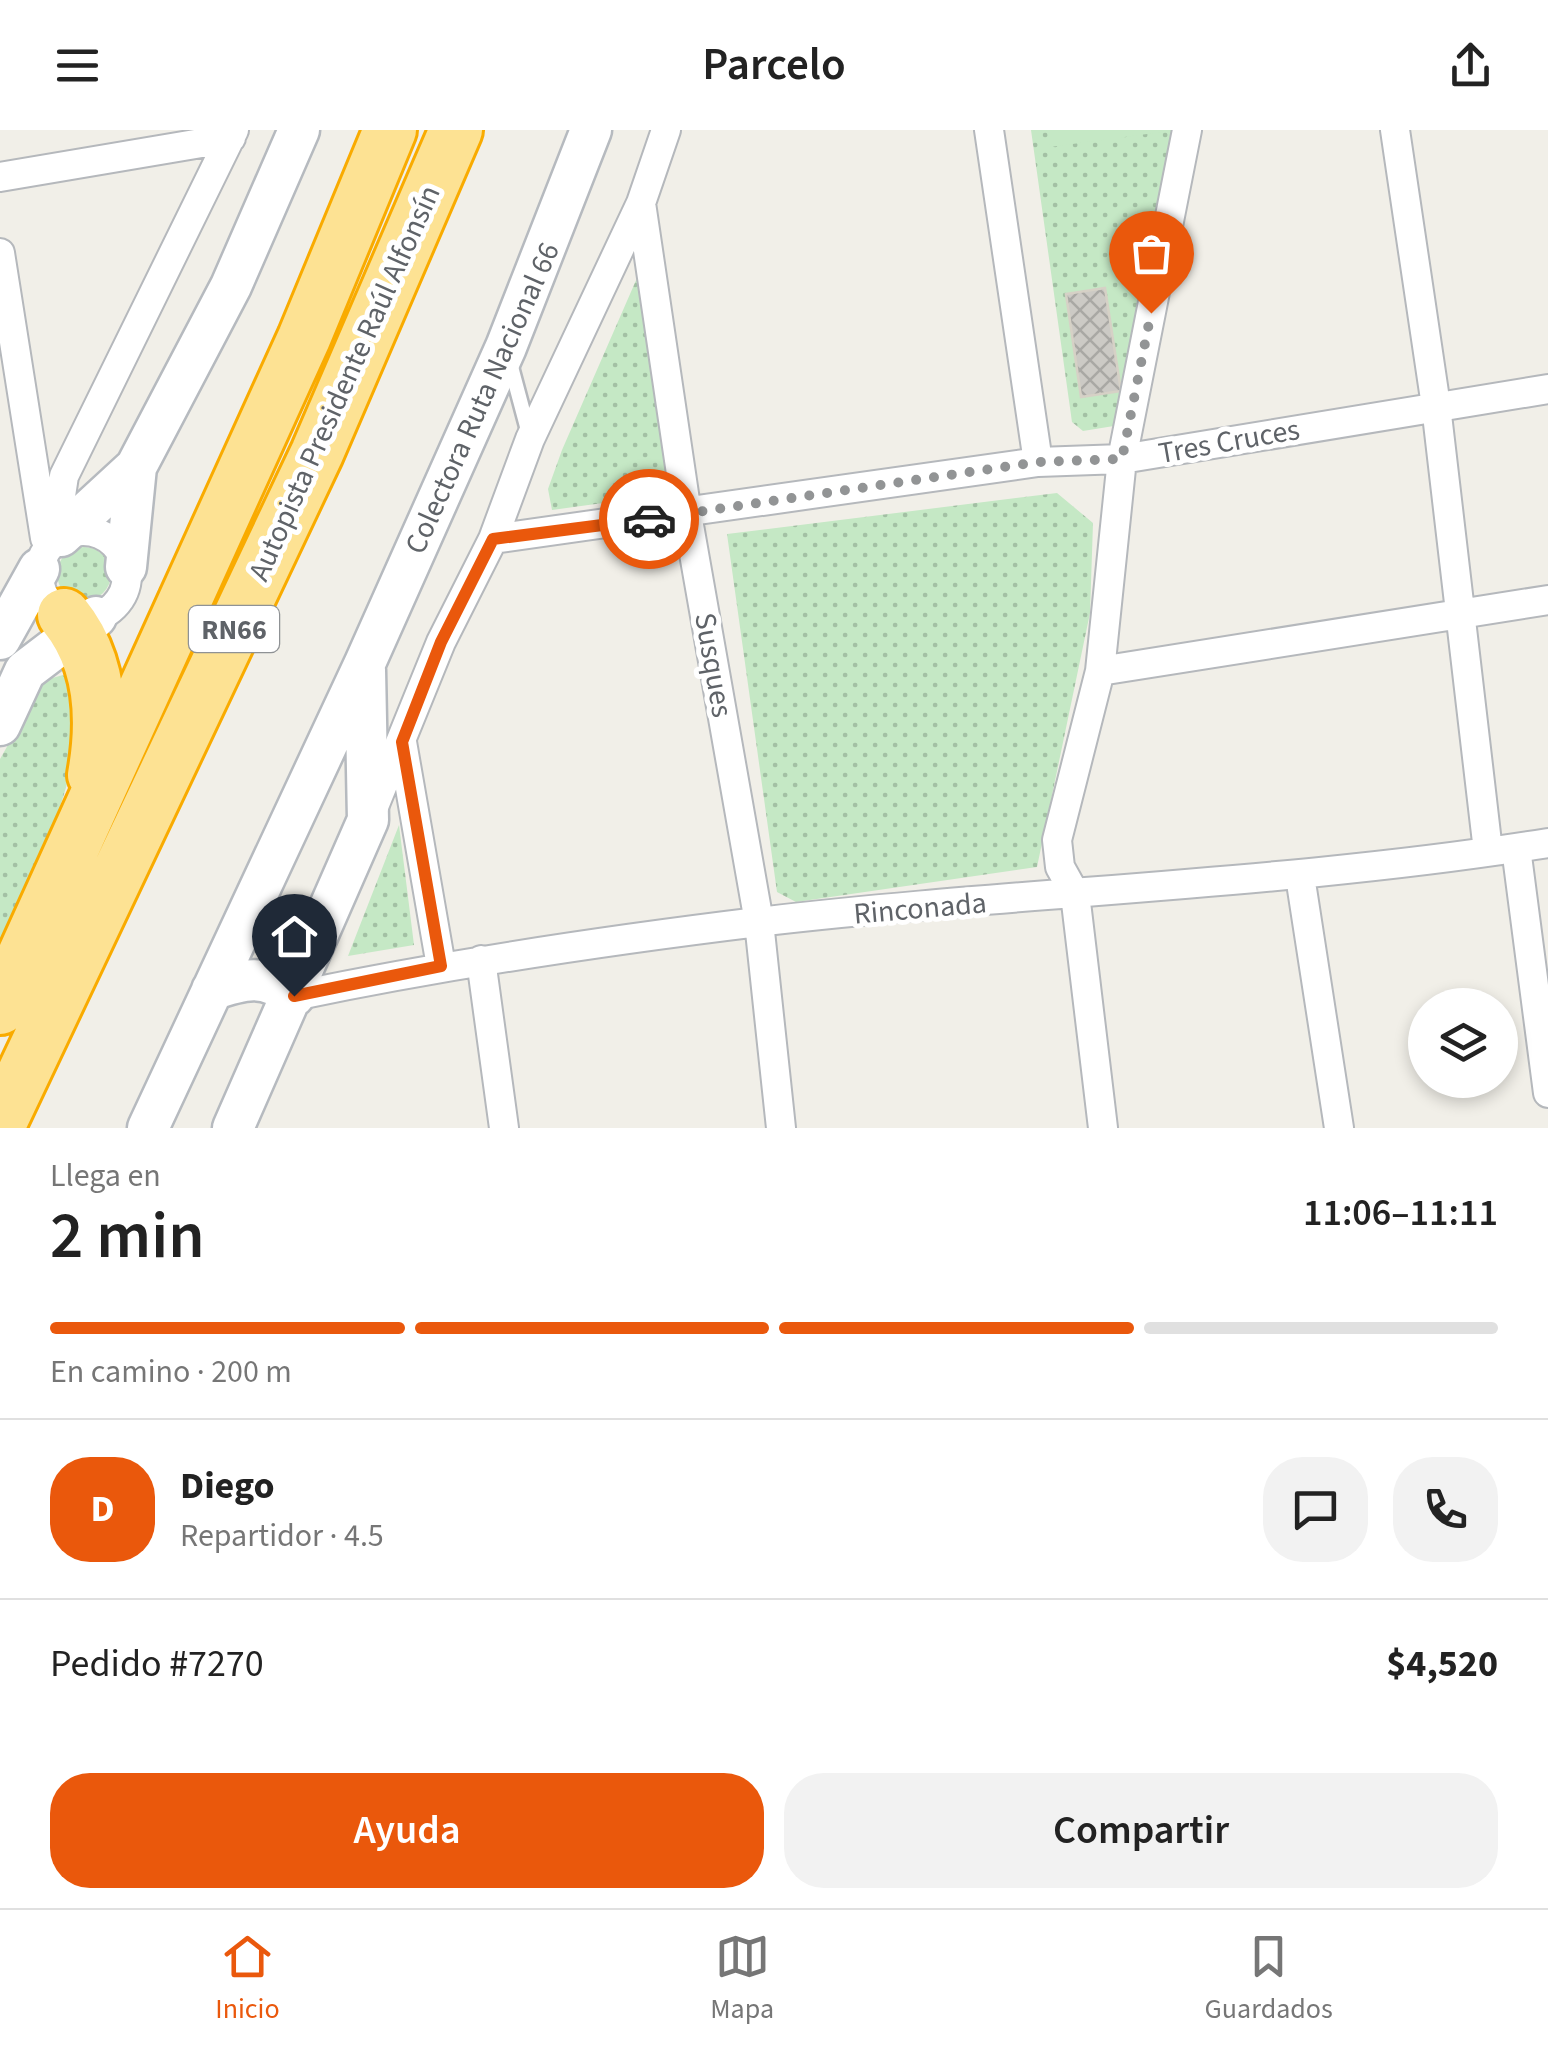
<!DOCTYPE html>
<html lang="es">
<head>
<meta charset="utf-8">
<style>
  :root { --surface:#fff; --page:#f2f2f2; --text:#222; --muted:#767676; --line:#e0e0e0; --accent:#ea580c }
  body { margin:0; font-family:"Source Sans 3",sans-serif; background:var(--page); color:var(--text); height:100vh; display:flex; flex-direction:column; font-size:38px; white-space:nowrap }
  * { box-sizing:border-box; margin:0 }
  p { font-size:32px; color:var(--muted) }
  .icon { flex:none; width:55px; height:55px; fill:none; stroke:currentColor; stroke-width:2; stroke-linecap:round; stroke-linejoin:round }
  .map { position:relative; height:998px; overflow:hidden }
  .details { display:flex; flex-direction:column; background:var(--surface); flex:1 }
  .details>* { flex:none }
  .tools { position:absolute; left:1408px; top:858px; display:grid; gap:20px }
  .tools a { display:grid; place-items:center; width:110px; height:110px; border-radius:50%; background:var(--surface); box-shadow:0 5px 15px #0003; font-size:50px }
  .pin { position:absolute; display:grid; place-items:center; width:85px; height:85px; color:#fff; margin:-102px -42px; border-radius:50% 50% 50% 0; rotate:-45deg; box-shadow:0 0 10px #0007 }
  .pin .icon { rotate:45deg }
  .courier { position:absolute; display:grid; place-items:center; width:100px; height:100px; margin:-50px; border:8px solid #ea580c; border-radius:50%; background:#fff; color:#222; box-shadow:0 2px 12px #0007 }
  .headline em { font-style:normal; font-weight:600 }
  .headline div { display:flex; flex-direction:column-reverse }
  .headline { display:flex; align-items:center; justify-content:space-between; height:170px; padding:0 50px }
  h1 { font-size:65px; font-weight:600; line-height:75px }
  .bar { display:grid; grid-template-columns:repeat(4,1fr); gap:15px 10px; align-content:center; height:120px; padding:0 50px }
  .bar i { height:12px; border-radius:8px; background:var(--line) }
  .bar .active { background:var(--accent) }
  .bar p { grid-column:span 4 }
  .line { display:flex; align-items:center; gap:25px; padding:0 50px; border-top:2px solid var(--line) }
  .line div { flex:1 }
  .round { display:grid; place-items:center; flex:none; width:105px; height:105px; border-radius:40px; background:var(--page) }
  .action { display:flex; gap:20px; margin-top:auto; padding:20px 50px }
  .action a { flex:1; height:115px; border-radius:40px; background:var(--accent); color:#fff; font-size:40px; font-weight:600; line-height:115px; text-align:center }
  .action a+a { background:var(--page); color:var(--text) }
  header { display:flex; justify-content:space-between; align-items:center; height:130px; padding:0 50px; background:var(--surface); font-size:45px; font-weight:600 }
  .tabs { display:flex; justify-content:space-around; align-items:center; height:140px; border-top:2px solid var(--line); background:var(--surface); font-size:28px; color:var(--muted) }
  .tabs a { display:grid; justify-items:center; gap:5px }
  .tabs .active { color:var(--accent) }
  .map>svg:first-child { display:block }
  .grass { fill:url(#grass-dots) }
  .garden { fill:#c5e8c5 }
  .building { fill:url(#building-cross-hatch); stroke:#d6d1c6; stroke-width:2.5 }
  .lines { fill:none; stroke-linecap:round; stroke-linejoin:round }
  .lane-casing { stroke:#b5b8bc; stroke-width:19 }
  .street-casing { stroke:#b5b8bc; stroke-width:32 }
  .secondary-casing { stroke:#b6babf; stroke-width:45 }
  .highway-casing { stroke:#f9ab00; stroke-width:58 }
  .lane { stroke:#fff; stroke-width:14 }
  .street { stroke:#fff; stroke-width:28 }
  .secondary { stroke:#fff; stroke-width:40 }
  .highway { stroke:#fde293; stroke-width:52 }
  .done { stroke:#929495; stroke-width:10; stroke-dasharray:0 18 }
  .route { stroke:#ea580c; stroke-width:12 }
  .labels { text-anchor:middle; stroke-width:10; stroke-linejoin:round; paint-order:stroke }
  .shield { fill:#fff; stroke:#8f9295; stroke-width:2.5 }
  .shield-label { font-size:28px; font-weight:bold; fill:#5f6368 }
  .street-label { font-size:30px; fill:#5f6368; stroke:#fff }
</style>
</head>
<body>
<header><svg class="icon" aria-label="menu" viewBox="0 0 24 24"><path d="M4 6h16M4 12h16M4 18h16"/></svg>Parcelo<svg class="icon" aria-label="share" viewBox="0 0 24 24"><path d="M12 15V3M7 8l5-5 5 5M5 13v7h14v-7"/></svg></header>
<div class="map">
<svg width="1548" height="998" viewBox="0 0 1548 998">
  <defs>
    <pattern id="grass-dots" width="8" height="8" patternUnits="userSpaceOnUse" patternTransform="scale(2.5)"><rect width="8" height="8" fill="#c5e8c5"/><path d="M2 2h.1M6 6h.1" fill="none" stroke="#a3c0a4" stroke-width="1.8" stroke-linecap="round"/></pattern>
    <pattern id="building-cross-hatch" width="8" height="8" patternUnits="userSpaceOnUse" patternTransform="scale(2.5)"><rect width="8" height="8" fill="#cccac5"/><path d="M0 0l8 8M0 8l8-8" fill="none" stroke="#a9a8a4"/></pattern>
  </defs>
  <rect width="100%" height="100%" fill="#f1efe8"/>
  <path class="grass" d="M1031 0H1177L1120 295 1083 301 1072 292Z
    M644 132 671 354 661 365 552 380 548 359 562 320Z
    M1057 363 1093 393 1090 483 1037 737 796 772 777 762 727 404Z
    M57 444a27 27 0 1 1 54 0a27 27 0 1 1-54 0Z
    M63 545C113 587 25 767 0 816V629L45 550Z
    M399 695 414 815 348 826Z"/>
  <path class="garden" d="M1047 0H1162V2L1050 17Z"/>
  <path class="building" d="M1105 158 1121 261 1081 267 1066 164Z"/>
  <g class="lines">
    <g class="lane-casing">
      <path id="lane" d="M510 233 529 304"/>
    </g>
    <g class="street-casing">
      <path id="street" d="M989 0 1038 332
        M1395 0 1436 276 1488 721
        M0 47 231 8
        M641 73 687 384 759 792 781 998
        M0 123 45 408
        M39 445a44 44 0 1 1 88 0a44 44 0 1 1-88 0Z
        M493 409 1038 332 1122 329 1548 259
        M54 412 64 346 234 0
        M1100 541 1548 470
        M402 612 441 836
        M373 679 441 512 493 409 530 309 641 73 666 0
        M1516 718 1548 963
        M1300 746 1339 998
        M481 830 504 998
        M294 866C448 834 602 811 758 792 1021 761 1286 755 1548 713
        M1103 998 1075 764 1060 737 1057 710 1100 541 1122 329 1187 0"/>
    </g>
    <g class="secondary-casing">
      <path id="secondary" d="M61 406 136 337 231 156 299 0
        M126 437 136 337
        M0 509 39 439
        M0 595 25 541 96 487
        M212 860C246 848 264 844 294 866
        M148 998 365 533 506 217 591 0
        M233 998 368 690 365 540"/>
    </g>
    <g class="highway-casing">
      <path id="highway" d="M64 485C101 530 104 589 94 645
        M0 878 304 208 390 0
        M0 993 317 323 456 0"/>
    </g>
    <use href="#lane" class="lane"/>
    <use href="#street" class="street"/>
    <use href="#secondary" class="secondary"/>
    <use href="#highway" class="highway"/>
  </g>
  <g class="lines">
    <path class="done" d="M649 389 1038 332 1122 329 1151 183"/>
    <path class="route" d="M294 866 441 836 402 612 441 512 493 409 649 389"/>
  </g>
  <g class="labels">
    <rect class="shield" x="189" y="476" width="90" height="46" rx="8"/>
    <g class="shield-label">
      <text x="234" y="509">RN66</text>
    </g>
    <g class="street-label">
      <text transform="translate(344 253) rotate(-66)" y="10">Autopista Presidente Raúl Alfonsín</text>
      <text transform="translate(482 268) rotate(-66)" y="10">Colectora Ruta Nacional 66</text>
      <text transform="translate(1229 311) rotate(-10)" y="10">Tres Cruces</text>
      <text transform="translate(714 535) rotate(80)" y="10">Susques</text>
      <text transform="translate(920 778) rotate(-5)" y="10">Rinconada</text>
    </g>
  </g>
</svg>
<div class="tools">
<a><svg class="icon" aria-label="layers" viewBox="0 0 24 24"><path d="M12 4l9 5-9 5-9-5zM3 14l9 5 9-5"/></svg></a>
</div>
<div class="pin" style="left:1151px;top:183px;background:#ea580c"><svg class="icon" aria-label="bag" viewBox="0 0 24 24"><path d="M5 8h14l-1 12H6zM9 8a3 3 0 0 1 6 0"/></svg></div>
<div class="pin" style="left:294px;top:866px;background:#1f2937"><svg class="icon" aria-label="home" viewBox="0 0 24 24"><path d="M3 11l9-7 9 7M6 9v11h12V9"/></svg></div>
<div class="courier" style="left:649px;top:389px"><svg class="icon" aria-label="car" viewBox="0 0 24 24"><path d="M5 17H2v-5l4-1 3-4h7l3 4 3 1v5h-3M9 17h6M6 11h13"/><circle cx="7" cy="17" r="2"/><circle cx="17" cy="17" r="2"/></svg></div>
</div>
<section class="details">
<div class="headline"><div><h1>2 min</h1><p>Llega en</p></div><em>11:06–11:11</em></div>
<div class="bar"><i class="active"></i><i class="active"></i><i class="active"></i><i></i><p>En camino · 200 m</p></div>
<div class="line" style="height:180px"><b class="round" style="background:var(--accent);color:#fff">D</b><div><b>Diego</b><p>Repartidor · 4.5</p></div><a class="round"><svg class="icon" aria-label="chat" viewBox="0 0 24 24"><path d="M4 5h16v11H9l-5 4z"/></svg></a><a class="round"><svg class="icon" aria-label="phone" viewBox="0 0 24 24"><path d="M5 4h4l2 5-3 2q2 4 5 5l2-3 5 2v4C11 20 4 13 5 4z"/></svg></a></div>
<div class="line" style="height:130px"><div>Pedido #7270</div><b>$4,520</b></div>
<div class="action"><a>Ayuda</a><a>Compartir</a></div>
</section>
<nav class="tabs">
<a class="active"><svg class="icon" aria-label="home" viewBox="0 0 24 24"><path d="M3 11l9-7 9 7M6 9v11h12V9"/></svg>Inicio</a>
<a><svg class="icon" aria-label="map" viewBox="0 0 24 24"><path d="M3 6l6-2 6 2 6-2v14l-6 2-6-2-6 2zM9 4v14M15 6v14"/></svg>Mapa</a>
<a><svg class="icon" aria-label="saved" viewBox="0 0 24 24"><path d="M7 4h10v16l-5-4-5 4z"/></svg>Guardados</a>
</nav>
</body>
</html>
